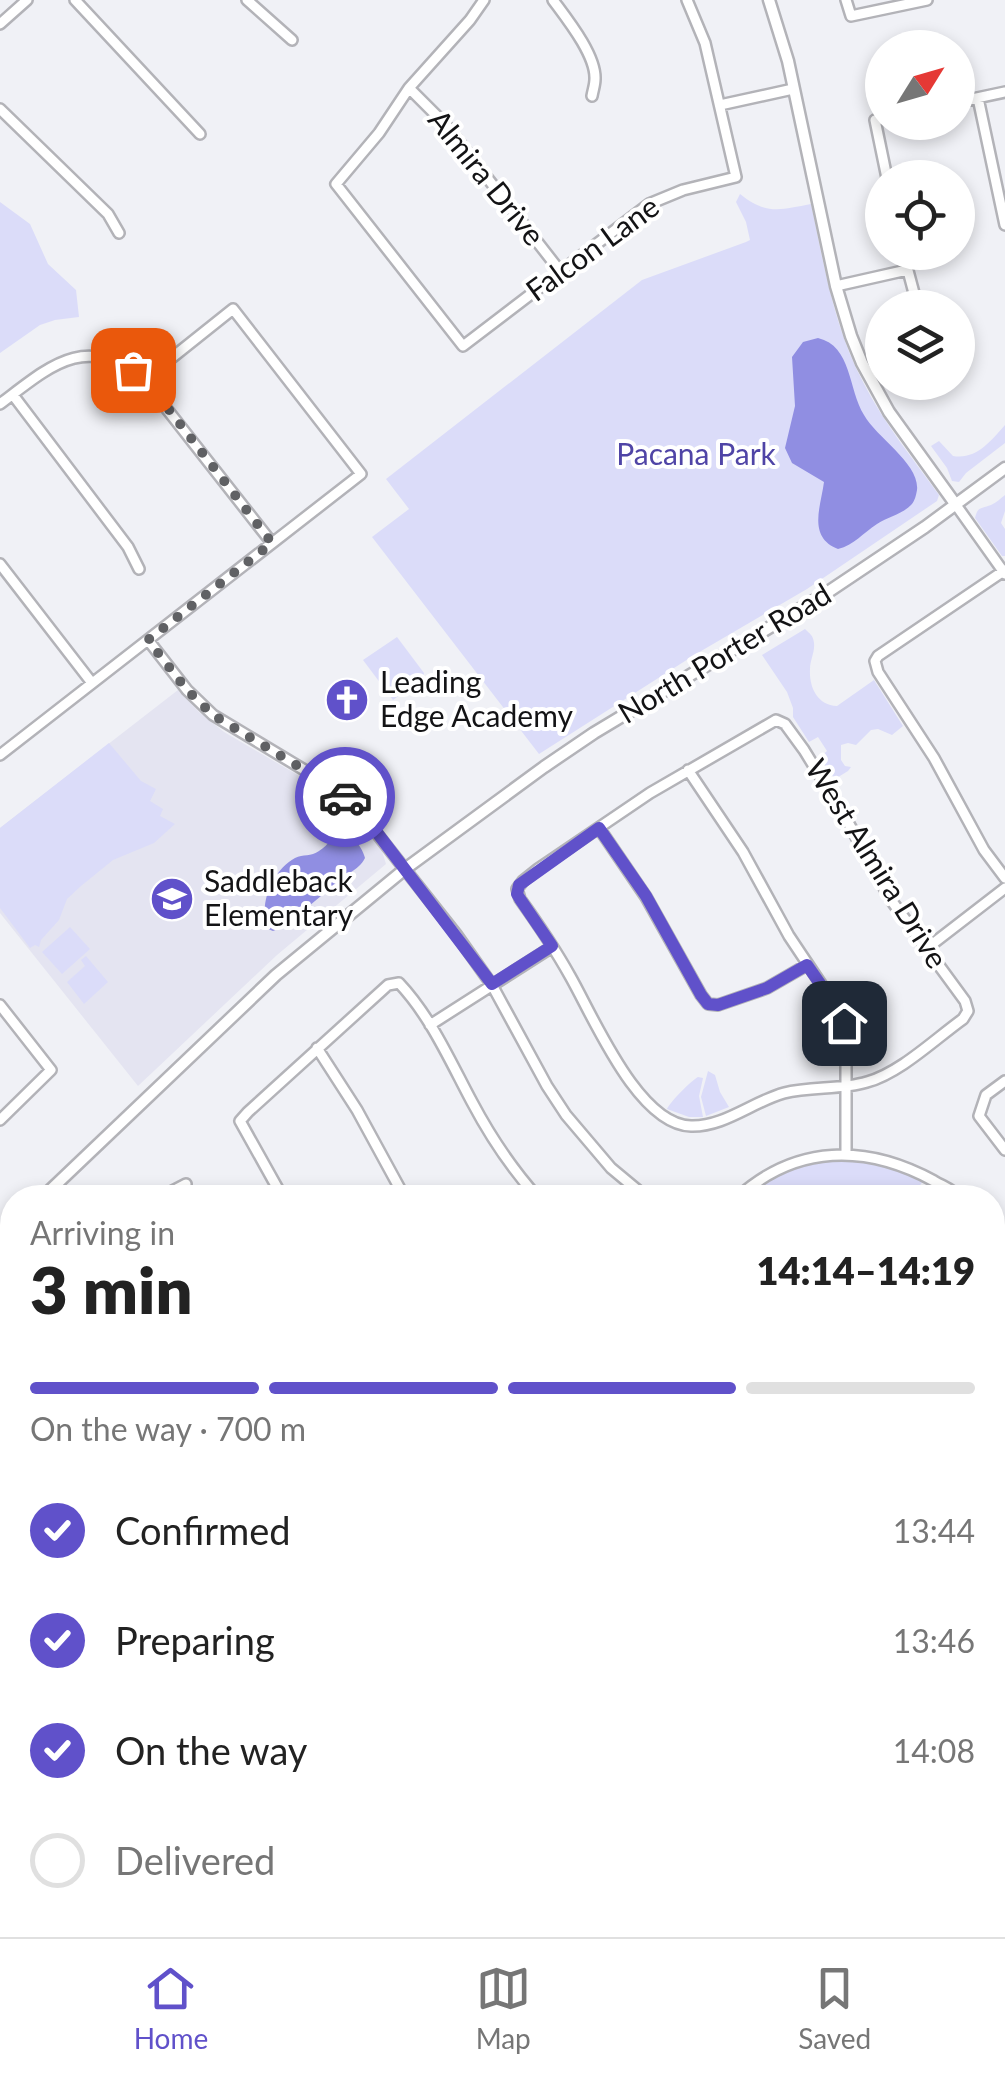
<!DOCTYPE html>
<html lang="en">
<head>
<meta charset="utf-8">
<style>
  :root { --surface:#fff; --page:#f6f6f6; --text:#222; --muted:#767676; --line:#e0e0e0; --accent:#6051ca }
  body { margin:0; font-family:Lato,sans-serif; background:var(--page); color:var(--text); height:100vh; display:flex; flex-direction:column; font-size:38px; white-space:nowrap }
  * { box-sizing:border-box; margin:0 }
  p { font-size:32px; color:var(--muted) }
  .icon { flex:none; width:55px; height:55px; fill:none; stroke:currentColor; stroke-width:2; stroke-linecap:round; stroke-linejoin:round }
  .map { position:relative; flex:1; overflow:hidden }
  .panel { position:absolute; left:0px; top:1185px; width:1005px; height:752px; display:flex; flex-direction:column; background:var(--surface); border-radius:40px 40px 0 0; box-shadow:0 5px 15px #0003 }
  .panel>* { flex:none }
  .needle { width:65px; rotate:53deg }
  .tools { position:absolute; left:865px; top:30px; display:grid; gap:20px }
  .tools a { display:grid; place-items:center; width:110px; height:110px; border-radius:50%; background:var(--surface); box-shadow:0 5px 15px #0003; font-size:50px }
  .pin { position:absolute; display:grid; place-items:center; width:85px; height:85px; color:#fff; margin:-42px; border-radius:20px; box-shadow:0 5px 15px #0006 }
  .courier { position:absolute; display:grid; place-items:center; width:100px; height:100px; margin:-50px; border:8px solid #6051ca; border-radius:50%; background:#fff; color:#222; box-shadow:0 2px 12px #0007 }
  .headline em { font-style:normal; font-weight:800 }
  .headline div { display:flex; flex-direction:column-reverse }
  .headline { display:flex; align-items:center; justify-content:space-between; height:170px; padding:0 30px }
  h1 { font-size:65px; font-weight:800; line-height:75px }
  .bar { display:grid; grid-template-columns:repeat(4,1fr); gap:15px 10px; align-content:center; height:120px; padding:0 30px }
  .bar i { height:12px; border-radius:8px; background:var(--line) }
  .bar .active { background:var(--accent) }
  .bar p { grid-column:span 4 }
  ol { padding:0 30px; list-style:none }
  li { display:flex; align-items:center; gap:30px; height:110px }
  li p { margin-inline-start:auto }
  li .icon { padding:10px; border-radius:50%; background:var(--accent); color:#fff; stroke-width:4 }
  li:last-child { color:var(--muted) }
  li i { width:55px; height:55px; border:5px solid var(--line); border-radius:50% }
  .tab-bar { display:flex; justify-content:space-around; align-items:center; height:140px; border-top:2px solid var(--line); background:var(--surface); font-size:28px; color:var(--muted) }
  .tab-bar a { display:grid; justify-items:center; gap:5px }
  .tab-bar .active { color:var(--accent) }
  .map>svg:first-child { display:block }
  .built { fill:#e4e4f1 }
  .green { fill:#dbdcf9 }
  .water { fill:#908ee2 }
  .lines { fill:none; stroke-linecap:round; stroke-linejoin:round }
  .minor-casing { stroke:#b3b3b8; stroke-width:14 }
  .tertiary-casing { stroke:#b3b3b8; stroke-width:15 }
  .minor { stroke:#fff; stroke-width:9 }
  .tertiary { stroke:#fff; stroke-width:10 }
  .done { stroke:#606164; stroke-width:10; stroke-dasharray:0 18 }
  .route { stroke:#6051ca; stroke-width:12 }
  .labels { text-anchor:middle; stroke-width:8; stroke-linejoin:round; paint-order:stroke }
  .street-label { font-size:30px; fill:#131315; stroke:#fff }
  .park-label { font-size:30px; fill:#4f44a6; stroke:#fff }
  .poi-label { font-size:30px; fill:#131315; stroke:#fff; text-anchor:start }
</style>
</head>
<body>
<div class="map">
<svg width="1005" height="1937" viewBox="0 0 1005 1937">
  <rect width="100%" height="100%" fill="#f0f1f6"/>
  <path class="built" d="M178 690 199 712 224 732 320 788 343 804 382 851 386 864 277 955 138 1086 0 913V828Z
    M196 1925H285L294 1937H180Z"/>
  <path class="green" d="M740 194C766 215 780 210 811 204 824 265 834 328 864 384 884 423 913 459 939 495L937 501 807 589 696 654 539 754 372 537 409 509 386 479 642 280 746 242 750 240 746 222 736 202Z
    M0 202 30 224 48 264 76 290 79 317 55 320 40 325 0 353Z
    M1005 425V443L966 473 959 482 952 481 947 468 931 446 939 441 953 456C976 460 991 441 1005 425Z
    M1005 495V511L1001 523 1005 529V556H1002L975 518C978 506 981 509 991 505 996 503 1001 498 1005 495Z
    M805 629C810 634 813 635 814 643 815 652 810 660 810 669 809 687 817 705 837 706L874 680 903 726 892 735 878 729 871 730 856 745 848 743 841 745V760L845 766 851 767 848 771 835 779 819 758 827 751 818 737 809 742 793 717V708L787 692 762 655Z
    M397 637 424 673 423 678 393 700 363 660Z
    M109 743 141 781 156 789 150 801 163 809 160 816 175 824 154 843 113 860 81 886 67 899 59 920 41 940 39 947 35 945 30 948 0 908V828Z
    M70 927 90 949 62 974 42 952Z
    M86 956 108 982 84 1004 67 982 85 966 81 960Z
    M708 1071 715 1075 720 1092 729 1107 706 1116 701 1097Z
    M698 1077 703 1078 699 1096 703 1117H689L667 1109C670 1102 692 1080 698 1077Z
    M835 1160C867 1160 895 1166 923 1181L912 1197 745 1198C772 1176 800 1164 835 1160Z"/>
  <path class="water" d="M818 338C852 346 848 389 864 415 877 438 920 464 917 490 916 495 915 501 911 505 902 514 888 517 877 524 863 533 854 545 838 549 807 537 821 506 824 482L792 463 785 448 795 406 792 357 803 342Z
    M344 831C353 835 363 849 365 858 358 872 343 874 333 886L285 926 273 931 268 929C258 904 272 871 295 858 303 854 311 857 319 851 329 845 332 835 344 831Z"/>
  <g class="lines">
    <g class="minor-casing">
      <path id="minor" d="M75 0 200 134
        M247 0 292 40
        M484 0 470 20 409 88 379 133 336 184 463 346 649 204 683 190 736 177 705 43 687 0
        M553 0C567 19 596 55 595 79 595 85 593 90 592 96
        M846 0 851 16 927 0
        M0 24 27 0
        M409 88 446 125 560 271
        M978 98 1005 225
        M958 102 1005 92
        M720 105 793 89
        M0 109 108 214 119 233
        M882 119 875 120 887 178
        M903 252 918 308
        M836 286 907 270
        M958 368 960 371
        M13 395 128 547 139 569
        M0 404C49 367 86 331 144 380L272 543
        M956 505 1005 574
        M0 564 92 683
        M1005 570 878 656 875 661 878 672 934 758 984 850 1005 878
        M148 640 187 690 213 715 331 786 359 811 456 934 492 985 547 1086 566 1115 611 1168 647 1198
        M776 720 785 724 804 750 844 815 891 900 965 1001 968 1011 963 1019C935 1039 900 1073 867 1082 841 1090 811 1086 784 1093 752 1102 724 1127 691 1126 638 1125 593 1016 570 976 555 949 538 924 520 899L517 889 523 881 538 869 650 793Z
        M0 755 361 474 233 309 144 380
        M688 770 743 852 789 936 839 1011 846 1035V1155
        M599 828 646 897 701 995 708 1004 718 1005 767 988 807 965
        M926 949 1005 888
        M0 1005 51 1070 0 1120
        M430 1025 552 947
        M317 1048 357 1110 405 1198
        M1005 1081 986 1095 979 1116 1005 1150
        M938 1184 948 1198
        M159 1198 186 1184
        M283 1198 240 1121 248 1112 388 985 399 983C431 1017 450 1061 472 1102 490 1136 512 1169 538 1198
        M737 1198C796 1144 866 1144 934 1181 944 1187 952 1189 960 1198
        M992 1236 1005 1253
        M992 1252 1005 1270
        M0 1352 12 1340
        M0 1377 12 1391
        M0 1451 12 1441
        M992 1786 1005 1776
        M415 1925 423 1937
        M541 1925 550 1937
        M657 1925 662 1937
        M863 1925 883 1937
        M790 1937 797 1925"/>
    </g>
    <g class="tertiary-casing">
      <path id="tertiary" d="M769 0 788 61 836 286 851 336 862 363 889 412 956 505
        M42 1198 276 975 405 869 544 767 594 733 825 594 925 527 1005 468
        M0 1238 12 1226
        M0 1508 12 1524
        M313 1925 322 1937"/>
    </g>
    <use href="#minor" class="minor"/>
    <use href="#tertiary" class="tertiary"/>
  </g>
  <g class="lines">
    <path class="done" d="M133 370 163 402 272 543 148 640 187 690 213 715 331 786 345 797"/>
    <path class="route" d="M345 797 372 826 492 984 552 946 520 899 517 894 519 885 599 828 646 896 701 995 708 1004 718 1005 767 988 807 965 839 1011 844 1023"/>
  </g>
  <defs>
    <g id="church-disc" transform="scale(2.25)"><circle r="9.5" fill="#6051ca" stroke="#fff"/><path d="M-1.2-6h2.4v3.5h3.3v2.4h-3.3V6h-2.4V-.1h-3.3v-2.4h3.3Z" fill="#fff"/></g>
    <g id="school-disc" transform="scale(2.25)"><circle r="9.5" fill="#6051ca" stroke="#fff"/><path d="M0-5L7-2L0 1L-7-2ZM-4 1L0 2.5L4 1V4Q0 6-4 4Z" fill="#fff"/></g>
  </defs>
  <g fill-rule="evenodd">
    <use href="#church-disc" x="347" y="700"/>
    <use href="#school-disc" x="172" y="899"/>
  </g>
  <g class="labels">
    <g class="street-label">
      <text transform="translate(486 178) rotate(51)" y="10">Almira Drive</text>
      <text transform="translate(593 249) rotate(-36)" y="10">Falcon Lane</text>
      <text transform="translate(725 654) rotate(-31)" y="10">North Porter Road</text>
      <text transform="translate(876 864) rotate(58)" y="10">West Almira Drive</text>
    </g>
    <g class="park-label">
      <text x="696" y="465">Pacana Park</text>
    </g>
    <g class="poi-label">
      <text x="380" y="693">Leading<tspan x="380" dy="34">Edge Academy</tspan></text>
      <text x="204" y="892">Saddleback<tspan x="204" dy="34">Elementary</tspan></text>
    </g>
  </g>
</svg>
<div class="tools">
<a><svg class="needle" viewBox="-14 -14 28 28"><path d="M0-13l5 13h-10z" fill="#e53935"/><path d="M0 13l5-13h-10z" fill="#767676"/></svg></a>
<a><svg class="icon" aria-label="locate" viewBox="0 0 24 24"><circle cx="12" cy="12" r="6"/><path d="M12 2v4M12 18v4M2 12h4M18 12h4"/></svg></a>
<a><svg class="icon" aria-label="layers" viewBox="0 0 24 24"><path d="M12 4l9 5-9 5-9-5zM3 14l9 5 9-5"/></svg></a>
</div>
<div class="pin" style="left:133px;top:370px;background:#ea580c"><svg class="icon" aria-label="bag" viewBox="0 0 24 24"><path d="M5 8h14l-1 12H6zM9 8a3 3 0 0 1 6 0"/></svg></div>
<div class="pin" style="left:844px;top:1023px;background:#1f2937"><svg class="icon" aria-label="home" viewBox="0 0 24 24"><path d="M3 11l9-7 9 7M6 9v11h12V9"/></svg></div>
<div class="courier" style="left:345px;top:797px"><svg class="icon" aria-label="car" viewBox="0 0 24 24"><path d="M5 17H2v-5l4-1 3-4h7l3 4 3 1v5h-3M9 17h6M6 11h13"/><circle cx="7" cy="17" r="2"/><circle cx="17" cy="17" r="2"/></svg></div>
<section class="panel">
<div class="headline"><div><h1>3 min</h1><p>Arriving in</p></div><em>14:14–14:19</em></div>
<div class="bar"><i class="active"></i><i class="active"></i><i class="active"></i><i></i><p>On the way · 700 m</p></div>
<ol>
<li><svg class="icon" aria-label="check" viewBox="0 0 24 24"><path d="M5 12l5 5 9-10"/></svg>Confirmed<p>13:44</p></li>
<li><svg class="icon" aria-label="check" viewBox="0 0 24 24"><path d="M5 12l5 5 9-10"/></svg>Preparing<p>13:46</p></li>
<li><svg class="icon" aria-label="check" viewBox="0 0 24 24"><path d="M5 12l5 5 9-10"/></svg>On the way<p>14:08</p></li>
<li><i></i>Delivered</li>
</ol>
</section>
</div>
<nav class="tab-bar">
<a class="active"><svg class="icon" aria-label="home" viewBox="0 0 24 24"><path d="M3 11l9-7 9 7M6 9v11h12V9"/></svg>Home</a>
<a><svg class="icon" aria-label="map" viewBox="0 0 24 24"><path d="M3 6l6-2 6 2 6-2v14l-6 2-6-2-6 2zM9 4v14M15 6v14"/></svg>Map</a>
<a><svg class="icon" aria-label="saved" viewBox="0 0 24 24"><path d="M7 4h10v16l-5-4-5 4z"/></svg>Saved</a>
</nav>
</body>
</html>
